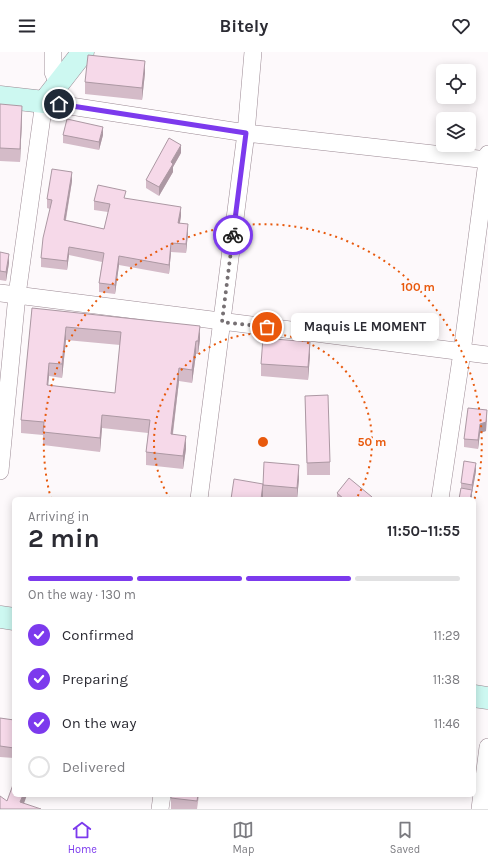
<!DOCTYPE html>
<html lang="en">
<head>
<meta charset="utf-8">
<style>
  :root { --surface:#fff; --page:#f2f2f3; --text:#2b2b33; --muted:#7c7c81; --line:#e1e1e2; --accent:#7c3aed }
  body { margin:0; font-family:Karla,sans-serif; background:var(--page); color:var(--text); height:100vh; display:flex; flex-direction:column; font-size:15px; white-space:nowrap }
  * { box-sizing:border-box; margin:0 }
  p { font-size:13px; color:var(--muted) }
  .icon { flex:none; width:22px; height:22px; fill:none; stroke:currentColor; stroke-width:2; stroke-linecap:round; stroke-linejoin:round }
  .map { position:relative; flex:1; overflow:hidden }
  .panel { position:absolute; left:12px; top:445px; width:464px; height:300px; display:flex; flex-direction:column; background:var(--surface); border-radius:6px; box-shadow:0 2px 10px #0003 }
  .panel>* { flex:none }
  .fabs { position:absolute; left:436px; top:12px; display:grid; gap:8px }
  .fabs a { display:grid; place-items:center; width:40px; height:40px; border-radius:6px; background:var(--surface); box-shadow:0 2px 10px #0003; font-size:20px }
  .pin { position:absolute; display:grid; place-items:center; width:34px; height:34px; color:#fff; margin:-17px; border:2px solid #fff; border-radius:50%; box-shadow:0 1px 4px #0007 }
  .courier { position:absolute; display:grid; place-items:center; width:40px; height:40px; margin:-20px; border:3px solid #7c3aed; border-radius:50%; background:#fff; color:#222; box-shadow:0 1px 5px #0007 }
  .bubble { position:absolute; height:28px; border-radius:6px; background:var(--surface); box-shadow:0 2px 10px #0003; font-size:13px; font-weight:700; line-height:28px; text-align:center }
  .overview em { font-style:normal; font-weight:700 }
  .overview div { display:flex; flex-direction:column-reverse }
  .overview { display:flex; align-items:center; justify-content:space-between; height:68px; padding:0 16px }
  h1 { font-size:26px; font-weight:700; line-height:30px }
  .bar { display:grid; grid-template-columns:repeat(4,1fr); gap:6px 4px; align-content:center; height:48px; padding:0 16px }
  .bar i { height:5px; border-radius:3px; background:var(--line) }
  .bar .active { background:var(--accent) }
  .bar p { grid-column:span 4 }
  ol { padding:0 16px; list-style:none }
  li { display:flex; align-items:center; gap:12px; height:44px }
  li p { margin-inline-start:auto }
  li .icon { padding:4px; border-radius:50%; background:var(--accent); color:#fff; stroke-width:4 }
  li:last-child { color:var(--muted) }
  li i { width:22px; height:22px; border:2px solid var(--line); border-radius:50% }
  header { display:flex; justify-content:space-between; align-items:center; height:52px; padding:0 16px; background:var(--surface); font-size:18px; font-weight:700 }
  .tab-bar { display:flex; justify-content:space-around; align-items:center; height:56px; border-top:1px solid var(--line); background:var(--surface); font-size:11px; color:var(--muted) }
  .tab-bar a { display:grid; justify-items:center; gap:2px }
  .tab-bar .active { color:var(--accent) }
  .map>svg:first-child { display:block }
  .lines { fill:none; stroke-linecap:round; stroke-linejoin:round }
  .street-casing { stroke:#9c8a94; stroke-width:18 }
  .secondary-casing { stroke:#9c8a94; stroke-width:23 }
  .street { stroke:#fff; stroke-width:17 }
  .secondary { stroke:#cdf8f1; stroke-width:22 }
  .wall { fill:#d4bbc8; fill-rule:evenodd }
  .shaded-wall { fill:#ac98a3 }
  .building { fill:#f6d9e9; stroke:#ac98a3; fill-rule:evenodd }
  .done { stroke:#767073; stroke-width:4; stroke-dasharray:0 7.2 }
  .route { stroke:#7c3aed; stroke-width:5 }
  .ring { fill:none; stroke:#e8590c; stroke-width:2; stroke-dasharray:2 4 }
  .centre { fill:#e8590c; stroke:#fdf9fb; stroke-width:2 }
  .ring-label { font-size:12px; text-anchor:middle; font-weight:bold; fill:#e8590c; stroke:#fdf9fb; stroke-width:4; stroke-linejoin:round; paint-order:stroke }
</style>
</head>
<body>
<header><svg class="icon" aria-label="menu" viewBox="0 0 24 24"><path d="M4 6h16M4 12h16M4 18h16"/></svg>Bitely<svg class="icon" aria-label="heart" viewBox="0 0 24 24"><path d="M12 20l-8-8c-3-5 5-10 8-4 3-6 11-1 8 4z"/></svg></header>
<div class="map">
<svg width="488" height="757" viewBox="0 0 488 757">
  <rect width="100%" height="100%" fill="#fdf9fb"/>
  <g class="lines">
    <g class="street-casing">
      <path id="street" d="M53 0V20L58 32
        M0 241 488 303
        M0 419 17 243 44 50 246 81 488 108
        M199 447 246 81 253 0
        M440 447 462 300 488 102
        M160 757 162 743
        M480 757 488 695"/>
    </g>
    <g class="secondary-casing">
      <path id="secondary" d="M0 45 44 50 83 0
        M0 565 14 567
        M474 644 488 646"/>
    </g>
    <use href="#street" class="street"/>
    <use href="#secondary" class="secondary"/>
  </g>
  <path class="wall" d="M145 21 142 48 85 42V30Z
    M0 52 22 66 20 110 0 109Z
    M63 83H103L99 98 63 91Z
    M181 101 173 115V120L159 144 146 136V128Z
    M72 129 66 168 104 177 108 160 94 158V149L126 147 181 164 180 171 188 181 186 201 171 200 169 222 119 213 115 242 99 240V231L102 210 69 203 67 218 41 215V206L50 157 47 156V147Z
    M0 200 9 211 6 229 0 228Z
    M32 256 200 287 198 302H196L192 331 179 329 173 382 186 397 183 417 146 413V400L148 381 102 376 100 400 43 393V383L21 381V368ZM66 288 120 293 115 341 48 333 49 324 62 326Z
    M310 303 308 328 261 324V312Z
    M305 344 330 410V423H307Z
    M487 367 486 379 480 381 478 397 464 395V387Z
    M476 419 472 441 461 436V431Z
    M299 427 297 447H231L263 432Z
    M337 441 372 447H337Z
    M0 666 14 668V706L0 705Z
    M171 743H199L197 757H171Z"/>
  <path class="shaded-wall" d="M145 9V21L142 48V36Z
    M22 54V66L20 110V97Z
    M103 75V83L99 98V90Z
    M181 93V101L173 115V120L159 144V135L171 110Z
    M72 120V129L64 177V168Z
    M181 155V164L178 180V171Z
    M188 172V181L186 201V192Z
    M171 191V200L169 222V213Z
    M69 195V203L67 218V209Z
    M9 202V211L6 229V220Z
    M119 204V213L115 242V233Z
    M200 274V287L198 302V289Z
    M66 275V288L62 326V312Z
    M196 289V302L192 331V318Z
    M310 290V303L308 328V315Z
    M49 311V324L47 346V333Z
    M179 316V329L171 395V382Z
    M487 358 486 379 480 381 478 397V388L480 372Z
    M102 363V376L100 400V386Z
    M186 384V397L183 417V404Z
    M476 411V419L472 441V433Z
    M299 413V427L297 447V436Z
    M263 432V447H261Z
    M472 438V447H470Z
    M23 743H27L22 757 20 750Z"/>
  <path class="building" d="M88 3 145 9 142 36 85 30Z
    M0 52 22 54 20 97 0 96Z
    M67 67 103 75 99 90 63 83Z
    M169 86 181 93 171 110 173 112 159 135 146 128Z
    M52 117 72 120 64 168 104 177 110 152 94 149 98 133 126 139 124 146 181 155 178 171 188 172 186 192 171 191 169 213 119 204 115 233 99 231 104 201 69 195 67 209 41 206 43 186 52 148 47 147Z
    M0 200 9 202 6 220 0 219Z
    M32 256 200 274 198 289H196L192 318 179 316 171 382 186 384 183 404 146 400 150 368 102 363 100 386 43 380 44 370 21 368ZM66 275 121 280 115 341 47 333 49 311 62 312Z
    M263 286 310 290 308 315 261 312Z
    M328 343 330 410 307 411 305 344Z
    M468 356 487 358 486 370 480 372 478 388 464 387Z
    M464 409 476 411 472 433 461 431Z
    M264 410 299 413 297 436 263 433Z
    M349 426 372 445 370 447H344L337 441Z
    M234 427 263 432 261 447H231Z
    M461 436 472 438 470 447H459Z
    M0 666 14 668V696L0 694Z
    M14 730V743H23L20 750 41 757H0V744L7 749Z
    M171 743H198L197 749 171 746Z"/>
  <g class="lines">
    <path class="done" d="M233 183 222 270 267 275"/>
    <path class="route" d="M59 52 246 81 233 183"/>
  </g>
  <g class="ring">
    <path d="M170 447A109 109 0 1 1 356 447"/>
    <path d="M51 447A219 219 0 1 1 474 449"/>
  </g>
  <circle cx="263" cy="390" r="6" class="centre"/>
  <g class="ring-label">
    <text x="418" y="239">100 m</text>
    <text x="372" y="394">50 m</text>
  </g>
</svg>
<div class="fabs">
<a><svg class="icon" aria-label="locate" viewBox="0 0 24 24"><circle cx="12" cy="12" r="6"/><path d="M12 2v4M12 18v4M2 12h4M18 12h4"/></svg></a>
<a><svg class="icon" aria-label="layers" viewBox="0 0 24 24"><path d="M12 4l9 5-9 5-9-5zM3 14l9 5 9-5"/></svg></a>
</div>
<div class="pin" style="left:267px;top:275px;background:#ea580c"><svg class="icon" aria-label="bag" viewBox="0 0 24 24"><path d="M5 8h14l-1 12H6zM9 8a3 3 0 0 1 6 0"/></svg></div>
<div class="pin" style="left:59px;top:52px;background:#1f2937"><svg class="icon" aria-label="home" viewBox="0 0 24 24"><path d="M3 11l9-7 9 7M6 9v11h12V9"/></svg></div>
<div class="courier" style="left:233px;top:183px"><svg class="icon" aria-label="bike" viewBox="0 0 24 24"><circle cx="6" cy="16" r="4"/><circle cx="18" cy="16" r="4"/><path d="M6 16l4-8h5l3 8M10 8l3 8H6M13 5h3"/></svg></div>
<div class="bubble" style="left:291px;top:261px;width:148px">Maquis LE MOMENT</div>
<section class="panel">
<div class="overview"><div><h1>2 min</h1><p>Arriving in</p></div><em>11:50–11:55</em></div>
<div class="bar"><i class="active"></i><i class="active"></i><i class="active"></i><i></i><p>On the way · 130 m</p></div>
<ol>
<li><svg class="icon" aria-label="check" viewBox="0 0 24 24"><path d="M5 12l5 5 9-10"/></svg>Confirmed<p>11:29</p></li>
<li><svg class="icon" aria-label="check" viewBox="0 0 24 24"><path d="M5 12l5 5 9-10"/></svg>Preparing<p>11:38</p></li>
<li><svg class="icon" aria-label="check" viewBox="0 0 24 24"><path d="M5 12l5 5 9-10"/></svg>On the way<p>11:46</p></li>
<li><i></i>Delivered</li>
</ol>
</section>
</div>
<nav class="tab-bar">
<a class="active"><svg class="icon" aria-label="home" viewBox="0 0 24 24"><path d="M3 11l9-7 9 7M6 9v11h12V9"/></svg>Home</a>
<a><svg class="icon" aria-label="map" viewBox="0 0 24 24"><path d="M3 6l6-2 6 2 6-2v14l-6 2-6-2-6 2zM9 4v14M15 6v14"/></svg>Map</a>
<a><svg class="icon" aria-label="saved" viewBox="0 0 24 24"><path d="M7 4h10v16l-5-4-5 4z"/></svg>Saved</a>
</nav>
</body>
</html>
